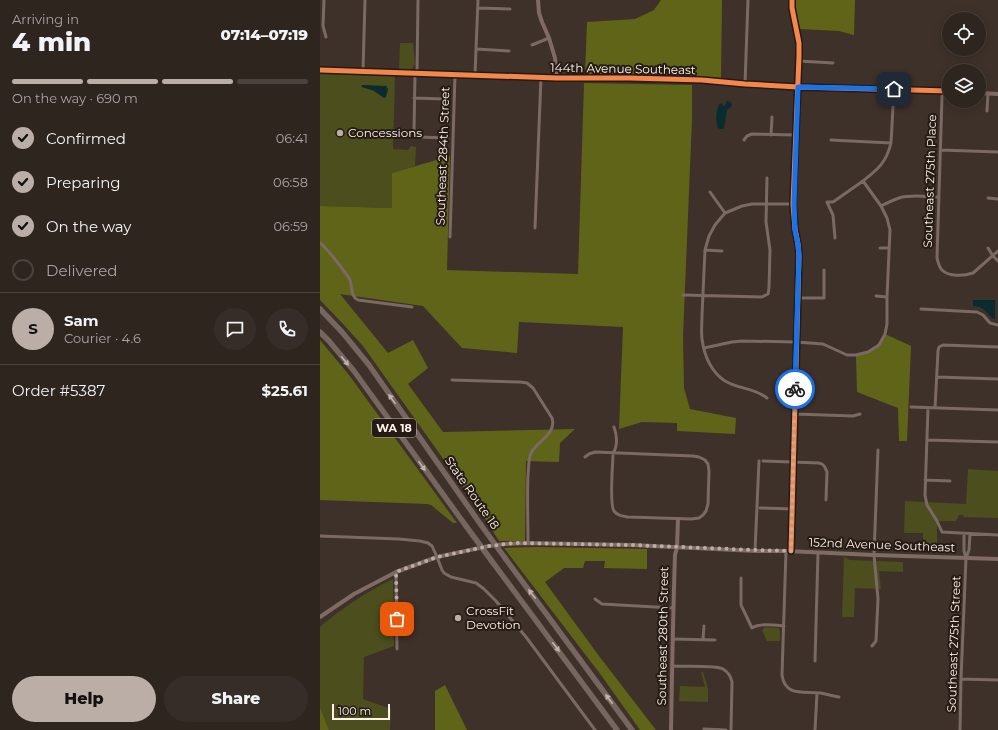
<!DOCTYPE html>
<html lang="en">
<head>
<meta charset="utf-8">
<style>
  :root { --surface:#2e251f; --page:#362d28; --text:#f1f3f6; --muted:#a7a5a4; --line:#49423d; --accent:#bbaea6 }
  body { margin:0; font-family:Montserrat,sans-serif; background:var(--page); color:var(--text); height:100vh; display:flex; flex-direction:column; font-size:15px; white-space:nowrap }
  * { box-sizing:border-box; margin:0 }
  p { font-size:13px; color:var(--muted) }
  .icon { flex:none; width:22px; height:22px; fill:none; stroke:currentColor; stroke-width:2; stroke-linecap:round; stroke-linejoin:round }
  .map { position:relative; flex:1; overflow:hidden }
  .side { display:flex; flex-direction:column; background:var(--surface); width:320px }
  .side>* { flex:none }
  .buttons { position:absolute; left:622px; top:12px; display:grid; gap:8px }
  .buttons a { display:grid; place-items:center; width:44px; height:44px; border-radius:50%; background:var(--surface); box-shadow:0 2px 10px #0003,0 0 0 1px var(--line); font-size:20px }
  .scale { position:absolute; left:12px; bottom:10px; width:58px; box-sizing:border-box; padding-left:4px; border:2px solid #fff2ea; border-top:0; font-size:11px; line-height:14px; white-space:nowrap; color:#fff2ea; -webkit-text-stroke:3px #251b14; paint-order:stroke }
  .pin { position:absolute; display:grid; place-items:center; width:34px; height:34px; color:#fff; margin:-17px; border-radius:8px; box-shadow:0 2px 6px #0006 }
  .courier { position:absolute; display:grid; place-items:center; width:40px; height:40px; margin:-20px; border:3px solid #1a73e8; border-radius:50%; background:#fff; color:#222; box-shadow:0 1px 5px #0007 }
  .overview em { font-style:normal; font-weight:800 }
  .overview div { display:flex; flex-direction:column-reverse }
  .overview { display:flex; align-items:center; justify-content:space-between; height:68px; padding:0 12px }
  h1 { font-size:26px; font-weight:800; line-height:30px }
  .bar { display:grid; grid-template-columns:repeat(4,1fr); gap:6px 4px; align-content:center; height:48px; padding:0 12px }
  .bar i { height:5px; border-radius:3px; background:var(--line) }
  .bar .current { background:var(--accent) }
  .bar p { grid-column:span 4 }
  .line { display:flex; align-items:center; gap:10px; padding:0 12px; border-top:1px solid var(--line) }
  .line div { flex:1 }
  .round { display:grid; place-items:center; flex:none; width:42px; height:42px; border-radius:21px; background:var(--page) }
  ol { padding:0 12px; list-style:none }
  li { display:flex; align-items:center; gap:12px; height:44px }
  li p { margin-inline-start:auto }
  li .icon { padding:4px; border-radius:50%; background:var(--accent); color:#111; stroke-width:4 }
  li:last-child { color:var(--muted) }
  li i { width:22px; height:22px; border:2px solid var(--line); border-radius:50% }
  .action { display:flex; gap:8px; margin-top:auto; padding:8px 12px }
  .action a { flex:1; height:46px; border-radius:24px; background:var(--accent); color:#111; font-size:16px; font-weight:800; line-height:46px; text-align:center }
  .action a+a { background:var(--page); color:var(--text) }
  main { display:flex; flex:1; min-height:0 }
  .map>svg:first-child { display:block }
  .green { fill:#4c4e1d }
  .forest { fill:#606419 }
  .water { fill:#092c2e }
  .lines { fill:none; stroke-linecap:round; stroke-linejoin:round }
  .street { stroke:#7b6964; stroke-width:3 }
  .secondary { stroke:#7f6a64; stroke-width:4 }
  .highway { stroke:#756660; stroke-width:5.5 }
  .highway-bridge { stroke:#756660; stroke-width:5.5 }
  .cycleway-casing { stroke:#251b14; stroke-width:8 }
  .cycleway { stroke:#f5874c; stroke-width:5 }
  .oneway { fill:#c1b3ac }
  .done { stroke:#bbaea6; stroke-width:4; stroke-dasharray:0 7.2 }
  .route { stroke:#1a73e8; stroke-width:5 }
  .poi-dot { fill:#bbaea6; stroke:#251b14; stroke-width:1.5 }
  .labels { text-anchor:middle; stroke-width:4; stroke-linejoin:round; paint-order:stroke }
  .shield { fill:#251b14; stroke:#beb2aa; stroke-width:1 }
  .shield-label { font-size:11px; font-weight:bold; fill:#fff2ea }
  .street-label { font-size:12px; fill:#fff2ea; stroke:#251b14 }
  .poi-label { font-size:12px; fill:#fff2ea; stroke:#251b14; text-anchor:start }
</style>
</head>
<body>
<main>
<section class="side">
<div class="overview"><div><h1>4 min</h1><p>Arriving in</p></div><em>07:14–07:19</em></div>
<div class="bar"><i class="current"></i><i class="current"></i><i class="current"></i><i></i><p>On the way · 690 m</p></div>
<ol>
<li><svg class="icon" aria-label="check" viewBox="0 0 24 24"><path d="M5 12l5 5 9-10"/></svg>Confirmed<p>06:41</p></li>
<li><svg class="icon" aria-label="check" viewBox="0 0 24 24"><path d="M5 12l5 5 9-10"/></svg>Preparing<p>06:58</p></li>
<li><svg class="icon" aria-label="check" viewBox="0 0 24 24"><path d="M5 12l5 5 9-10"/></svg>On the way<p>06:59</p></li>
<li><i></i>Delivered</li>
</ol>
<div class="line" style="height:72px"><b class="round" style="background:var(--accent);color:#111">S</b><div><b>Sam</b><p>Courier · 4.6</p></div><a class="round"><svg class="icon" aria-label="chat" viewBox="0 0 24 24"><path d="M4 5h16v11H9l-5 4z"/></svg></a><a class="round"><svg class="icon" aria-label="phone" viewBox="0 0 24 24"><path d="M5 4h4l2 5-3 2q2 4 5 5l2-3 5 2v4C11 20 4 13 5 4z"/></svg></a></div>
<div class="line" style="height:52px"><div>Order #5387</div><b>$25.61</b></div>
<div class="action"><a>Help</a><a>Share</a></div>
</section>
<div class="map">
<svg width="678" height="730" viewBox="0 0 678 730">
  <rect width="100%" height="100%" fill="#3e3129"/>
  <path class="green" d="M80 43H93L95 64 92 69H79Z
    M0 74 75 75 73 149 88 150 91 146 96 147 95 166 72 173V208L0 206Z
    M648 469 678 471V518L644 517 643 515H639L636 521H617V549L603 548V533H584L585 501 646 504Z
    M524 557 530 560 583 562V572L559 571 561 589 535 588 534 617H522Z
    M73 579 74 646 44 657 43 699 71 709 70 730H9L0 707V627C22 608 46 592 73 579Z
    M445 627 459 628 460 632V641H447L442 630Z
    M381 672H383L388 689V702L359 701 360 686 385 687Z"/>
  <path class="forest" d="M341 0H402L401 79 265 75 267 22 315 19 334 10Z
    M475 0H535L534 35 519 31 480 29 476 15Z
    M264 83 372 85V119L363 336 364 388 370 409 416 418 415 434 357 431V423L322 422 299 429 303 327 199 322 197 353 142 348 103 306 20 294 68 353 93 340 108 368 88 384 123 432 255 429 240 443 239 462 206 461 205 541H179L161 512 43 346 24 325 0 300V206L72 208V173L130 156 127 270 258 274Z
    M565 334 591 346 587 441H579L578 408 537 392 536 355C551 353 558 346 565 334Z
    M0 340 29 375 137 523H133L111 505 107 504 0 500Z
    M215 547 327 549V569L284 568 285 561H265L263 568H244L225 582 279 656 336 730H320L281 675 184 548Z
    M125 685 147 730H115V691Z
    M0 707 9 730H0Z"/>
  <path class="water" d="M43 85 66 86 68 89 66 97 64 98 54 91 42 87 41 86Z
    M407 101 411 102 412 106 407 110 404 128 403 129H400L398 128C395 121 396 109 400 103L402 104 403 106H405Z
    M653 300H675V319L672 318C665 311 664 307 653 306Z"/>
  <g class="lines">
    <path class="street" d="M4 0 3 26 6 37
      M158 8 190 9
      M212 45 229 38
      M156 49 189 51
      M479 61 513 63
      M43 71 45 0
      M95 73 94 132 99 137 128 138
      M97 73 98 0
      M155 75 158 0
      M425 84 428 0
      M623 91 622 97 617 258C618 262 619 267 622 270 629 277 644 276 653 273L678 251
      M94 98 124 99
      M667 111 668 93
      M451 135 452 117
      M424 140 427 136 432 134 476 135
      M511 140 571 143
      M621 150 678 152
      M390 192 405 213
      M668 198 678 199
      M561 206C567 203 573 200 579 198 592 194 606 197 619 197
      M215 228 221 77
      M130 237 135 75
      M515 238 513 215 507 202H513L543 181
      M0 243C6 247 27 274 30 280 33 288 30 296 38 300L92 307
      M560 248H569
      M668 248 673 256 678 261
      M385 250 402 251
      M363 295 442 297 448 294 449 288 450 250 446 222 447 178
      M556 296 567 297
      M478 298H504V270
      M601 309 657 312 663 315 670 323 678 325
      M384 348 412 342 422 341 476 342 503 344 527 355H536L548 352 559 345 565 334 567 324V297L570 230 567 218 561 206 543 181C558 169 566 163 571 143L574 89
      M617 377 678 379
      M132 380 200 382 207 383 213 388 232 418C237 434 217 441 211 453 208 460 209 468 208 475 207 498 208 520 208 543
      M447 398C435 388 418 389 405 381 391 372 384 355 382 339 381 331 382 323 382 315 383 293 384 272 385 250L389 236 395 225 405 213 422 206 432 204H473
      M591 407 678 410
      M608 408 605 495 607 505 617 521 622 532 678 535
      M615 408 618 351 619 347 623 345 678 347
      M475 414 533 416 540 414
      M607 440 678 442
      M265 457 269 454 275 452 373 456 379 457 385 460 388 464 389 471 388 504 386 511 383 515 379 518 371 519 308 517C302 516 298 516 294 511 289 504 293 464 293 453 298 446 297 435 294 427
      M443 461 499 463C504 464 505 467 507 472L506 500
      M605 480 630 481
      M440 508 472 509
      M644 534V551L646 558
      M0 536 79 539 100 541 108 543 112 546 117 557 122 570 124 573 131 577 156 583 164 589 176 601 206 637 275 730
      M435 551 439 461
      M466 551 462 675C465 697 484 691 500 693 506 694 513 696 519 697
      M471 551 479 256 478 244 475 229 473 204 479 56V43L472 8V0
      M76 572 77 649
      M421 578V605L432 628C440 623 454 625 464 626
      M275 599 282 604 353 608
      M353 639 395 640
      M383 639 384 626
      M552 646 556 641 558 599 554 555 558 450
      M495 661 498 553
      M353 666C363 667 396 665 403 669 408 672 411 677 412 682L411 730
      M641 679 678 680
      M384 729 406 730
      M495 730 497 693
      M640 730 641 679 646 558 649 550 650 534"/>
    <path class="secondary" d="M218 0 219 13 222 22 229 38 235 58 237 78
      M0 70 237 78H310L382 80 425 84 478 87 629 91
      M659 93 678 94
      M0 617 34 594 76 572 117 557 169 546 185 544 208 543 312 545 435 551H466L554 555 678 559
      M351 730C352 672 353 614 355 555L357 547 358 519"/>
    <path class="highway" d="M0 309 22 332 49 365 161 525
      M0 332 9 341 34 371 146 526
      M185 558 312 730
      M171 560 297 730"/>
    <path class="highway-bridge" d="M161 525 185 558
      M146 526 171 560"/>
    <g class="cycleway-casing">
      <path id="cycleway" d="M0 70 237 78H310L382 80 425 84 478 87 629 91
        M471 551 479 256 478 244 475 229 473 204 479 56V43L472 8V0"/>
    </g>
    <use href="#cycleway" class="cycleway"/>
  </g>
  <defs><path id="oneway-solid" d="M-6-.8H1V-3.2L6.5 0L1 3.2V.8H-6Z"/></defs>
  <g class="oneway">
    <use href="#oneway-solid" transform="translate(25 361) rotate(51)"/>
    <use href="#oneway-solid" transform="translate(72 399) rotate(-125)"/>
    <use href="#oneway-solid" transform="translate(102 466) rotate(54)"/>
    <use href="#oneway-solid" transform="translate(212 594) rotate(-127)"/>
    <use href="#oneway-solid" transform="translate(236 647) rotate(53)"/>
    <use href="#oneway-solid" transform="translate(289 699) rotate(-127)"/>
  </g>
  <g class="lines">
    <path class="done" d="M77 619 76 572 117 557 169 546 195 543 312 545 435 550 471 551 475 389"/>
    <path class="route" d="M475 389 479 256 478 244 475 230 474 204 478 87 574 89"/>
  </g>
  <g class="poi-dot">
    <circle cx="20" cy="133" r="4"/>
    <circle cx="138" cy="618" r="4"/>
  </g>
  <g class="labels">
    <rect class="shield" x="52" y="419" width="44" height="18" rx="3"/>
    <g class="shield-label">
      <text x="74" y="432">WA 18</text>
    </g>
    <g class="street-label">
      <text transform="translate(303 69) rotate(1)" y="4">144th Avenue Southeast</text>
      <text transform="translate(123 156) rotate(-88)" y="4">Southeast 284th Street</text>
      <text transform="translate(610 181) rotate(-88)" y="4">Southeast 275th Place</text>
      <text transform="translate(152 493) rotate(55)" y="4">State Route 18</text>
      <text transform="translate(562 545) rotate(2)" y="4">152nd Avenue Southeast</text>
      <text transform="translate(343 636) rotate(-89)" y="4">Southeast 280th Street</text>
      <text transform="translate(634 644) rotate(-88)" y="4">Southeast 275th Street</text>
    </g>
    <g class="poi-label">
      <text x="28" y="137">Concessions</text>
      <text x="146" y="615">CrossFit<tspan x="146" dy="14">Devotion</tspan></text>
    </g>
  </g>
</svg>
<div class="buttons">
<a><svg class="icon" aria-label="locate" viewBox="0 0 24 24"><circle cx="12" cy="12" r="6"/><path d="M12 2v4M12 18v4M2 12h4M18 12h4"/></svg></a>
<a><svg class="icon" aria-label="layers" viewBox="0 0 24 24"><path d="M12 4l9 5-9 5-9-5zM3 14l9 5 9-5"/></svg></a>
</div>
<div class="scale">100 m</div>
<div class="pin" style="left:77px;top:619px;background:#ea580c"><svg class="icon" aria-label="bag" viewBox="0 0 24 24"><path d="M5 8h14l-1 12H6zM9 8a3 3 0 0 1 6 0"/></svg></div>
<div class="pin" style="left:574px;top:89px;background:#1f2937"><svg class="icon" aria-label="home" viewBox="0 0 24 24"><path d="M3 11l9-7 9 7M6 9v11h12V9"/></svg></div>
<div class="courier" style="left:475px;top:389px"><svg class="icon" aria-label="bike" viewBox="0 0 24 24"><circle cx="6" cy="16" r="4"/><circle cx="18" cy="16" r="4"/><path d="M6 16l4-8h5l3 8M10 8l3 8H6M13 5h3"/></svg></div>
</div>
</main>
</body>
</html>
